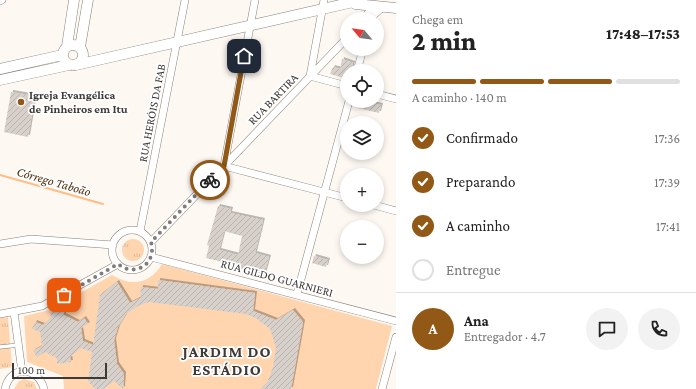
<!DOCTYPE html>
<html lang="pt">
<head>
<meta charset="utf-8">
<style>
  :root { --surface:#fff; --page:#f2f2f2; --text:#222; --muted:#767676; --line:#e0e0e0; --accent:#925815 }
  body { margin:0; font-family:"Crimson Pro",serif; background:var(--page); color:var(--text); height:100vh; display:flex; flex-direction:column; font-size:15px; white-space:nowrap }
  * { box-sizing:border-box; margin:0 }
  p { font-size:13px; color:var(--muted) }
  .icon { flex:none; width:22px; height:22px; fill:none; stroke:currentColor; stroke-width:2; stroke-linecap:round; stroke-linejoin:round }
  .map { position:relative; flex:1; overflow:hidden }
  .drawer { display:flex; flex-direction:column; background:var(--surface); width:300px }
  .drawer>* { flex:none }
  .needle { width:26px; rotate:299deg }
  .tools { position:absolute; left:340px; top:12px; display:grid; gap:8px }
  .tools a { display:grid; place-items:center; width:44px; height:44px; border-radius:50%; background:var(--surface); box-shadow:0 2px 6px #0003; font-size:20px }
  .scale { position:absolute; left:12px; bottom:10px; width:95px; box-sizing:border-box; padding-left:4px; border:2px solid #3c3937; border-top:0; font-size:11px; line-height:14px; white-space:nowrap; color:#3c3937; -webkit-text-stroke:3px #fff; paint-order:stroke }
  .pin { position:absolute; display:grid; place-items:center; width:34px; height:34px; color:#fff; margin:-17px; border-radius:8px; box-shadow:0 2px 6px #0006 }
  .courier { position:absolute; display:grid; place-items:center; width:40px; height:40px; margin:-20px; border:3px solid #925815; border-radius:50%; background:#fff; color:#222; box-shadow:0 1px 5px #0007 }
  .overview em { font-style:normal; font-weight:800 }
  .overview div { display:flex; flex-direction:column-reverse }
  .overview { display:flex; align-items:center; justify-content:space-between; height:68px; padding:0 16px }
  h1 { font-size:26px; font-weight:800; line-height:30px }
  .bar { display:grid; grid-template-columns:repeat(4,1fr); gap:6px 4px; align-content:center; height:48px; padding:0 16px }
  .bar i { height:5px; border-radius:3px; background:var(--line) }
  .bar .selected { background:var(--accent) }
  .bar p { grid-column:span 4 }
  .line { display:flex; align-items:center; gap:10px; padding:0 16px; border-top:1px solid var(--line) }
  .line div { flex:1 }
  .round { display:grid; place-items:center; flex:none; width:42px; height:42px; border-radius:21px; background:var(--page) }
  ol { padding:0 16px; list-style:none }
  li { display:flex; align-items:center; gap:12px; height:44px }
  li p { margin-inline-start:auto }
  li .icon { padding:4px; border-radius:50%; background:var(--accent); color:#fff; stroke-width:4 }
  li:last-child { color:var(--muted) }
  li i { width:22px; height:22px; border:2px solid var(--line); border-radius:50% }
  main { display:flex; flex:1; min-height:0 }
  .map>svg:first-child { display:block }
  .park { fill:url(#park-tufts) }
  .pitch { fill:#ffd5b0 }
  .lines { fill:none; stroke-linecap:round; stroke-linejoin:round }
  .stream { stroke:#fdbd84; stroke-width:2 }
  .building { fill:url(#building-hatch); fill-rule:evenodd; filter:url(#shadow) }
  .lane-casing { stroke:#86807a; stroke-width:4.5 }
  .street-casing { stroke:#86807a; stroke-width:8 }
  .secondary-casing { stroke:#86807a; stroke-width:11 }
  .lane { stroke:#fff; stroke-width:3.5 }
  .street { stroke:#fff; stroke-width:7 }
  .secondary { stroke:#fff; stroke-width:10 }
  .done { stroke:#807c79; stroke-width:4; stroke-dasharray:0 7.2 }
  .route { stroke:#925815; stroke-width:5 }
  .poi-dot { fill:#925815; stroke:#fff; stroke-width:1.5 }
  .labels { text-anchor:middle; stroke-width:3.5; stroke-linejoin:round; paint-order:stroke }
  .poi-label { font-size:12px; font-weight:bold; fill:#3c3937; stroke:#fff; text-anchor:start }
  .street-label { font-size:12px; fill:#3c3937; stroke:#fff }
  .water-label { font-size:13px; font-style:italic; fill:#4e2f0f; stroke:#fff }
  .district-label { font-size:16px; font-weight:bold; letter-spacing:1px; fill:#3c3937; stroke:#fff }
</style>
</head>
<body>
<main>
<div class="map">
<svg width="396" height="389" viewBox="0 0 396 389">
  <defs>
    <pattern id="park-tufts" width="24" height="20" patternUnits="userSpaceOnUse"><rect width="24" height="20" fill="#ffd5b0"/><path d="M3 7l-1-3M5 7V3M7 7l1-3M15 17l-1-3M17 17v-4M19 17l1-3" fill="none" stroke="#dbb898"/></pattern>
    <pattern id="building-hatch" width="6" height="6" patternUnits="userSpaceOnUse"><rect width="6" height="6" fill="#d8d1cb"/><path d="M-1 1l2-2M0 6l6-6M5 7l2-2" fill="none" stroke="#bab4af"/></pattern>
    <filter id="shadow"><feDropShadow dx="2" dy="-2" stdDeviation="0" flood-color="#0004"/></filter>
  </defs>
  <rect width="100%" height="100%" fill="#fef8f3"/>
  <path class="park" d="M122 250a11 11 0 1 1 22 0a11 11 0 1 1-22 0Z
    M8 317 12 367 0 369V318Z
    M24 379 34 382 37 389H14L19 381Z"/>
  <path class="pitch" d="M162 264 392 326 376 389H64L63 376 27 362 24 316 50 310 112 275C132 287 150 284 162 264Z"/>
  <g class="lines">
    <path class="stream" d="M0 175 103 204"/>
  </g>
  <path class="building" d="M342 59 353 63 351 71H347V79L330 74 333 67 340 69Z
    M11 92 35 96 28 137 4 132Z
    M360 101 381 105 379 113 358 108Z
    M218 206 231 209 230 213 263 220 255 253 269 257 264 275 237 268 238 266 206 258 209 246 207 245ZM224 231 242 236 238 255 219 250Z
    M314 256 328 260 326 267 312 263Z
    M158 280 255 293 253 311 276 320 293 310 303 322 291 389H260L267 383 273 367 276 348 270 329 257 319 246 314 149 302 138 306 126 314 118 327 114 340 117 364 124 374 123 389 114 381 103 389H95L88 381 92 352 81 348 70 357 71 362 57 364V358L45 352 37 357 33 351 42 346 40 332 32 329 35 322 43 325 51 318 50 312 64 310V315L78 322 84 318 88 324 81 328 83 341 93 345 100 295 117 282 130 303 140 298 141 287 158 289Z"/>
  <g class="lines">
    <g class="lane-casing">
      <path id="lane" d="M0 347 19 345"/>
    </g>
    <g class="street-casing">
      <path id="street" d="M255 0 224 166 347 198
        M324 0 310 76 347 86
        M0 1 2 0
        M363 19 375 5
        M369 19 384 6
        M357 71 363 49
        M377 94 396 99
        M374 205 396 211
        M112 250a20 20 0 1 1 40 0a20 20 0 1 1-40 0Z
        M140 231 185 0
        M151 242 347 38
        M0 244 31 239 113 245
        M151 257 396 321
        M297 294 349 101
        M14 312 22 372
        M0 314 42 306 118 264
        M5 389C10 365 38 366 44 389
        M382 389 396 337"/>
    </g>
    <g class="secondary-casing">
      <path id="secondary" d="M355 4 396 8
        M63 55a10 10 0 1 1 20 0a10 10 0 1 1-20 0Z
        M67 46 74 0
        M80 47 88 0
        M76 65 362 0
        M0 69 62 55
        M0 80 69 65"/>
    </g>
    <use href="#lane" class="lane"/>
    <use href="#street" class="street"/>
    <use href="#secondary" class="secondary"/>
  </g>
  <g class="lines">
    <path class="done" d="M64 295 118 264C135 278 157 264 151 242L210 180"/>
    <path class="route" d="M210 180 224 166 244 56"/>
  </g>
  <circle class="poi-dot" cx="21" cy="102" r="4"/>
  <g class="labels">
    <g class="poi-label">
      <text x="29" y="99">Igreja Evangélica<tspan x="29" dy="14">de Pinheiros em Itu</tspan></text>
    </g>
    <g class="street-label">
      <text transform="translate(273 99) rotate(-46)" y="4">RUA BARTIRA</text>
      <text transform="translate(152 113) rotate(-79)" y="4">RUA HERÓIS DA FAB</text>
      <text transform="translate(277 278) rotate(15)" y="4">RUA GILDO GUARNIERI</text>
    </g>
    <g class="water-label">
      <text transform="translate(54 181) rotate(16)" y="5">Córrego Taboão</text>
    </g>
    <g class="district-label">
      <text x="227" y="357">JARDIM DO<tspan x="227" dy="18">ESTÁDIO</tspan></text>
    </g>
  </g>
</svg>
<div class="tools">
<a><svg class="needle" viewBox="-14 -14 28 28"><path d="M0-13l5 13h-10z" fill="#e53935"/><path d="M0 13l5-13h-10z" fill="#767676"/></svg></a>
<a><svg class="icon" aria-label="locate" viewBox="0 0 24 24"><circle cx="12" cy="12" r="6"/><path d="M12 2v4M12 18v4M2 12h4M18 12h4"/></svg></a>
<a><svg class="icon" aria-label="layers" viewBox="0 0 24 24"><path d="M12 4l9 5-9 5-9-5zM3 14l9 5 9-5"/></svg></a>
<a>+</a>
<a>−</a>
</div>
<div class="scale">100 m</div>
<div class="pin" style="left:64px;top:295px;background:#ea580c"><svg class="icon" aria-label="bag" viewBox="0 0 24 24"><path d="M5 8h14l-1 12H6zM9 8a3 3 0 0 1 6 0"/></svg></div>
<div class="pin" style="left:244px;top:56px;background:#1f2937"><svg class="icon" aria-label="home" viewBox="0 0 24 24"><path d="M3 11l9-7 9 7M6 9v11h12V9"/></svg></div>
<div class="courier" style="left:210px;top:180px"><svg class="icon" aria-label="bike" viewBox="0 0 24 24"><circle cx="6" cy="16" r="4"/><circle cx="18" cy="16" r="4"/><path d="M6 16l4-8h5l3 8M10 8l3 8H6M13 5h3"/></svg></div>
</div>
<section class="drawer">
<div class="overview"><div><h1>2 min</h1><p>Chega em</p></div><em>17:48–17:53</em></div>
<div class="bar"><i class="selected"></i><i class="selected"></i><i class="selected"></i><i></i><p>A caminho · 140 m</p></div>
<ol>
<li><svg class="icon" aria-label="check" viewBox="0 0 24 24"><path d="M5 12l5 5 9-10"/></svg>Confirmado<p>17:36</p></li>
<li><svg class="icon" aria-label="check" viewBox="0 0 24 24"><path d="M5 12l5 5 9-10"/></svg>Preparando<p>17:39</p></li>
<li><svg class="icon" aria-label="check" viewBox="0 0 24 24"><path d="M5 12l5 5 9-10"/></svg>A caminho<p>17:41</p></li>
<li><i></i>Entregue</li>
</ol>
<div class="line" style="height:72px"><b class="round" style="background:var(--accent);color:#fff">A</b><div><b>Ana</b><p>Entregador · 4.7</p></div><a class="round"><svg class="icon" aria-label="chat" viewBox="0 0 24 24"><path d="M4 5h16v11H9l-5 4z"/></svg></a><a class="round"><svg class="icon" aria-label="phone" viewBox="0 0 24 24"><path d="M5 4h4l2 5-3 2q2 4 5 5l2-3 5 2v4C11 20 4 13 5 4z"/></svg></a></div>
</section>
</main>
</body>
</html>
